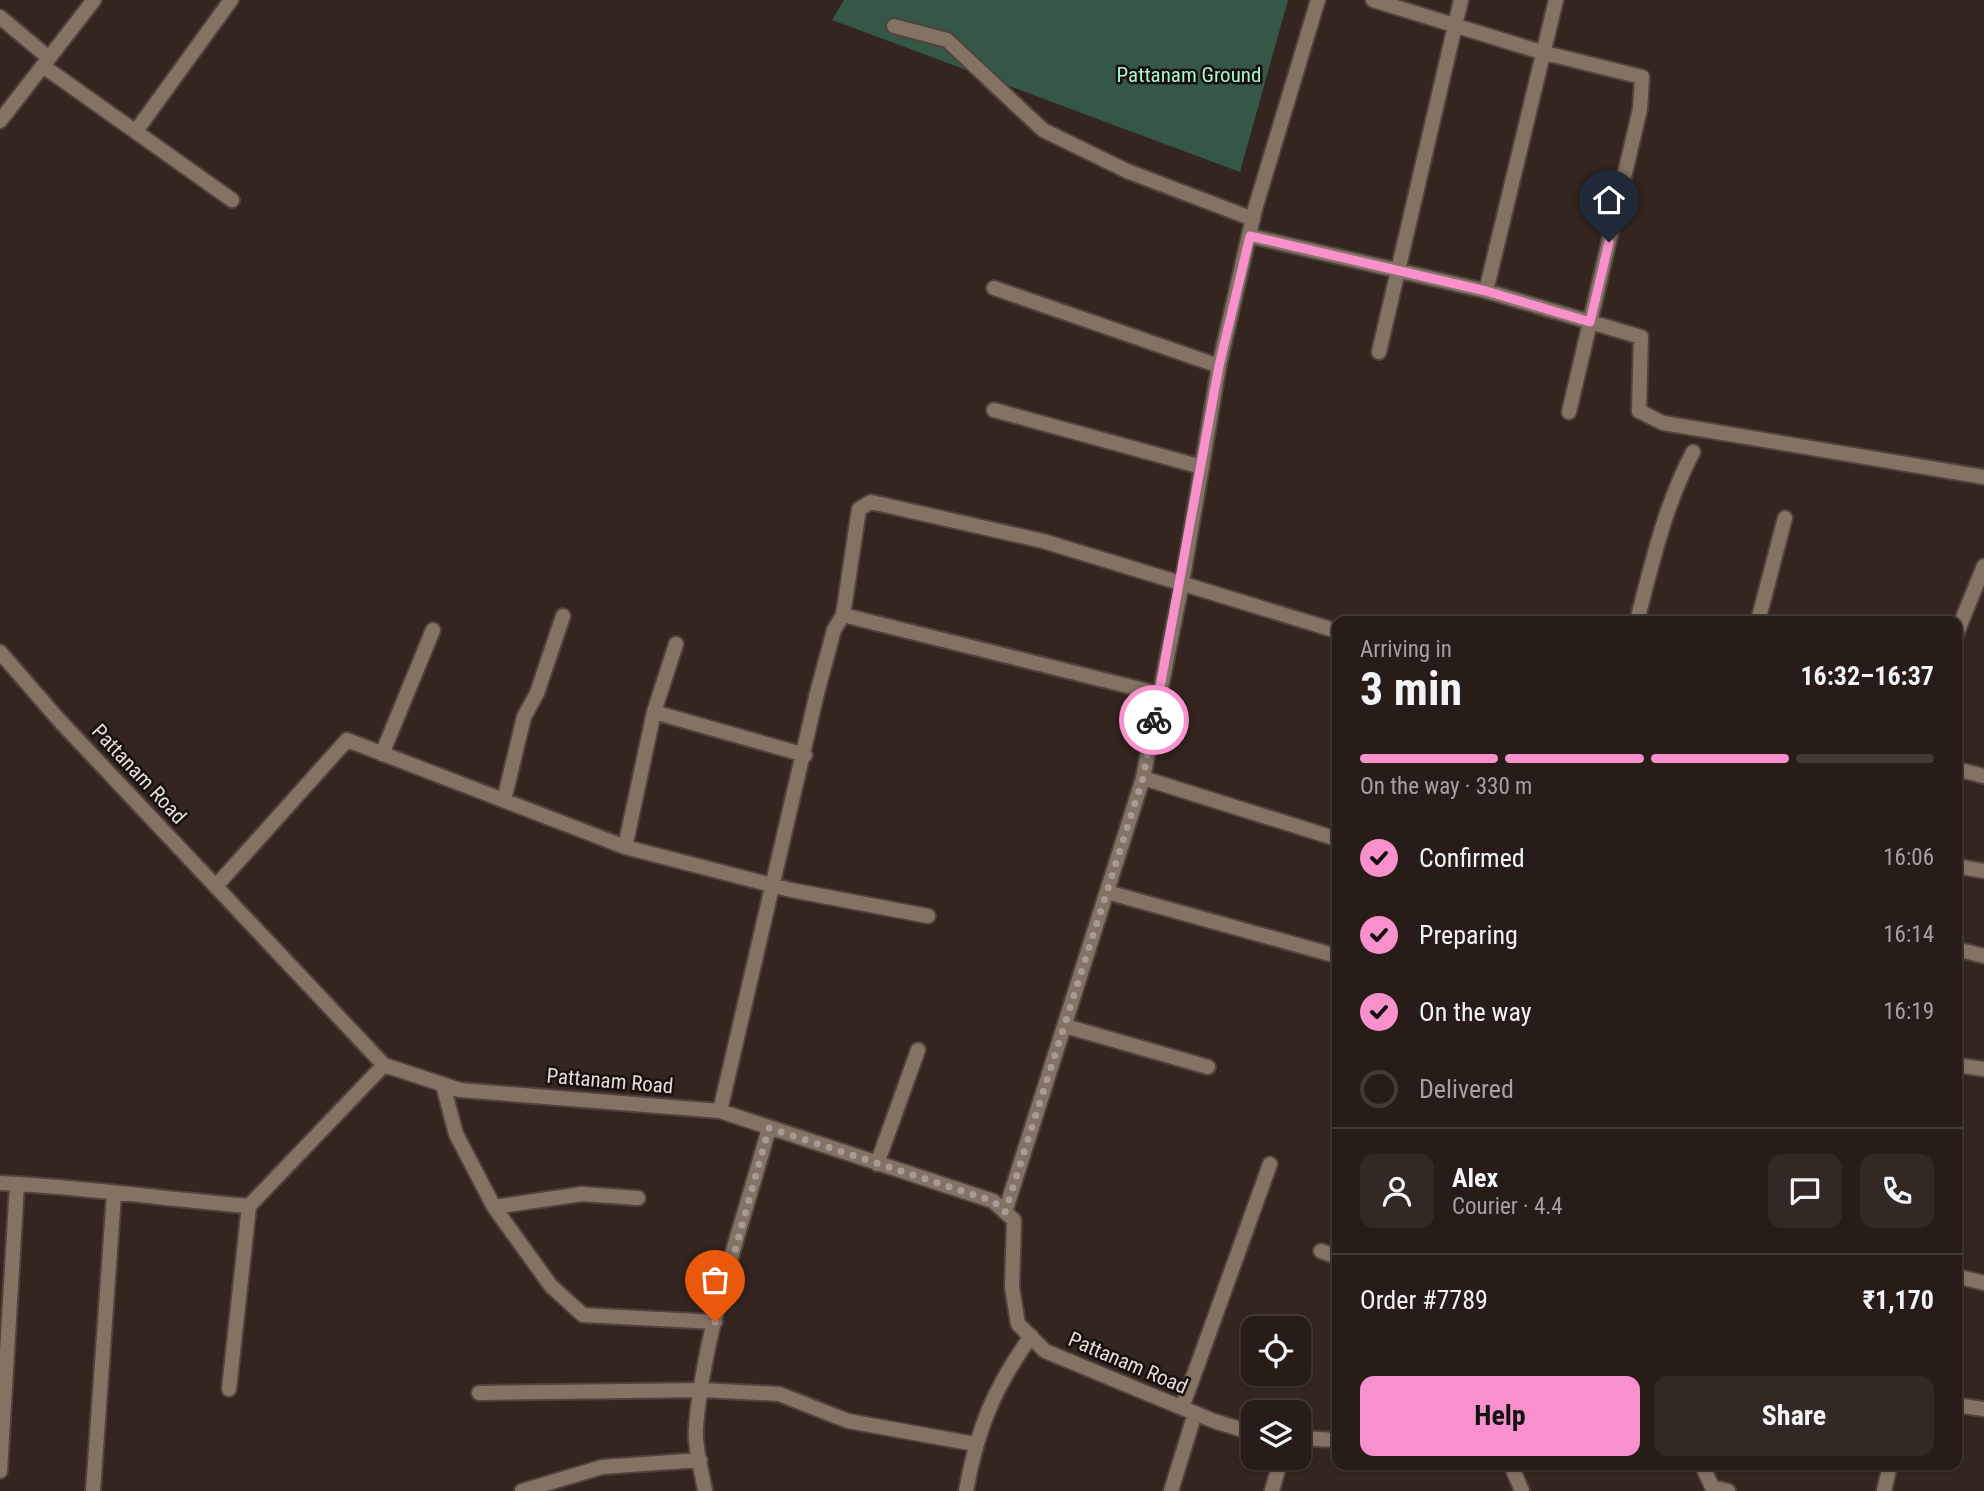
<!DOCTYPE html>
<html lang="en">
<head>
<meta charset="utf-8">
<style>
  :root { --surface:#271c17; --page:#332924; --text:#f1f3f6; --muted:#a4a1a1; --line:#433a36; --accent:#f890cb }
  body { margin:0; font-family:"Roboto Condensed",sans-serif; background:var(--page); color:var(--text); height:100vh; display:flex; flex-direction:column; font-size:26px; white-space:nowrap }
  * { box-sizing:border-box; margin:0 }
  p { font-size:23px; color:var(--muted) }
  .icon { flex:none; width:38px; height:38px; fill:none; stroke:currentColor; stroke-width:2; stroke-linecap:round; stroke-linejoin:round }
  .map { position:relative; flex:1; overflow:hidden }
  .drawer { position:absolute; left:1332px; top:616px; width:630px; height:854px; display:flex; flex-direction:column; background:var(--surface); border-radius:14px; box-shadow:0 2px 5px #0004,0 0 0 2px var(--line) }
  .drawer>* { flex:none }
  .fabs { position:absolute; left:1241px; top:1316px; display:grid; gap:14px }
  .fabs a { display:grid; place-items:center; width:70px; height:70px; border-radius:14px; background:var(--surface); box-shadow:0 2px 5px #0004,0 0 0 2px var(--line); font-size:35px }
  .pin { position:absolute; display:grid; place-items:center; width:60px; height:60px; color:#fff; margin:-72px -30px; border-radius:50% 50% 50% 0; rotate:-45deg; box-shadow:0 0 7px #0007 }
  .pin .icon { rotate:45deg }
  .courier { position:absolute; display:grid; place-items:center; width:70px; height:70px; margin:-35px; border:5px solid #f890cb; border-radius:50%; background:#fff; color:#222; box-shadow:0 2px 9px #0007 }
  .headline em { font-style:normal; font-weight:700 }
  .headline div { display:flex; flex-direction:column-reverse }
  .headline { display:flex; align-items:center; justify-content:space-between; height:119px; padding:0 28px }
  h1 { font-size:46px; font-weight:700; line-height:52px }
  .bar { display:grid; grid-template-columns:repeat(4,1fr); gap:10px 7px; align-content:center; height:84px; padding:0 28px }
  .bar i { height:9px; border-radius:5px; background:var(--line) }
  .bar .on { background:var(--accent) }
  .bar p { grid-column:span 4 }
  .line { display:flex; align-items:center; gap:18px; padding:0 28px; border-top:2px solid var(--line) }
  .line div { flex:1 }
  .round { display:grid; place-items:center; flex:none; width:74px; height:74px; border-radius:14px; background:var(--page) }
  ol { padding:0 28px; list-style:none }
  li { display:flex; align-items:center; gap:21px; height:77px }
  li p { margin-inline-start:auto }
  li .icon { padding:7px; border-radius:50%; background:var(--accent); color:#111; stroke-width:4 }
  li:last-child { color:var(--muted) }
  li i { width:38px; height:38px; border:4px solid var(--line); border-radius:50% }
  .primary-button { display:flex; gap:14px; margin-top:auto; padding:14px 28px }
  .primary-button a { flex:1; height:80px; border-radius:14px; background:var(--accent); color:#111; font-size:28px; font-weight:700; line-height:80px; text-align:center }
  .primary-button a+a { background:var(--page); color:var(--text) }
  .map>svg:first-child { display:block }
  .green { fill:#345746 }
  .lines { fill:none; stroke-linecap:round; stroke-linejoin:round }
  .minor-casing { stroke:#50423c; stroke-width:18 }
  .tertiary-casing { stroke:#50423c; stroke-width:18 }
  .minor { stroke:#847365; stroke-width:14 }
  .tertiary { stroke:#847365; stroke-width:14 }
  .done { stroke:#a79b97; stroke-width:7; stroke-dasharray:0 12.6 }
  .route { stroke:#f890cb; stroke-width:9 }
  .labels { text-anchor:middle; stroke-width:5; stroke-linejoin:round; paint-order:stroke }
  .park-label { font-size:21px; fill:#a7f6ce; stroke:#17100d }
  .street-label { font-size:21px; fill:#e5dbd7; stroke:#17100d }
</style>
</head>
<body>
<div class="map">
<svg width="1984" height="1491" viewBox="0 0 1984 1491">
  <rect width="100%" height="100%" fill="#34251f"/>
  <path class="green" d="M844 0H1288L1240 172 832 20Z"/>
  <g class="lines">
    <g class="minor-casing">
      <path id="minor" d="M1373 0 1541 52 1642 77 1640 109 1569 412
        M0 17 49 58
        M894 26 947 40 1043 130 1127 171 1253 219
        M43 66 232 200
        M0 121 94 0
        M136 131 231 0
        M1250 236 1486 291 1641 337 1639 411 1663 423 1984 477
        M994 288 1219 366
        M1486 291 1556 0
        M1379 352 1461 0
        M994 410 1202 467
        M843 615 1160 694
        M1637 621C1652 563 1665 505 1693 452
        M1758 621 1785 518
        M1956 635 1984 566
        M0 652 59 720 384 1065 460 1090 720 1111 993 1201 1014 1220 1012 1287 1018 1324 1045 1351 1214 1421 1253 1433
        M654 712 805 755
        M382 754 433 630
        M1956 769 1984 776
        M1143 778 1337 839
        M504 800 524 717 537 693 563 616
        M625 847 654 712 676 644
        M1956 866 1984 871
        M216 886 347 740 625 847 791 890 928 916
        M1107 892 1337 956
        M1956 949 1984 956
        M1065 1026 1208 1067
        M1956 1065 1984 1069
        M443 1085 456 1134 494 1207 551 1286 583 1315 715 1322
        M720 1111 817 693 834 630 843 615 859 509 871 502 1043 541 1337 631
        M877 1164 918 1050
        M0 1183C83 1187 166 1199 249 1206
        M494 1207 582 1194 638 1198
        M1321 1251 1337 1257
        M1956 1276 1984 1283
        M229 1389 249 1206 384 1065
        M479 1393 703 1390 779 1394 848 1421 975 1444
        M1956 1405 1984 1409
        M1182 1408 1270 1164
        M1298 1438 1337 1440
        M1702 1465 1712 1487 1728 1491
        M0 1471 17 1184
        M93 1491 114 1194
        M522 1491 602 1467 700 1460
        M705 1491C702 1471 694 1447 696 1427 704 1329 743 1223 769 1128
        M966 1491C977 1429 994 1388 1031 1336
        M1171 1491 1195 1413
        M1272 1491 1281 1458
        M1884 1491 1890 1465"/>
    </g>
    <g class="tertiary-casing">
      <path id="tertiary" d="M1005 1212 1143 778 1182 583 1219 366 1255 209 1318 0
        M1511 1465 1522 1491"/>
    </g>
    <use href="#minor" class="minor"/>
    <use href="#tertiary" class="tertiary"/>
  </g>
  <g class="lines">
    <path class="done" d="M715 1322 769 1128 993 1201 1005 1212 1143 778 1154 720"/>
    <path class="route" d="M1154 720 1219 366 1250 236 1486 291 1590 322 1609 242"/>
  </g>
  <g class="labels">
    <g class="park-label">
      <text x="1189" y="82">Pattanam Ground</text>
    </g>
    <g class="street-label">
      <text transform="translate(139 774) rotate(47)" y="7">Pattanam Road</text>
      <text transform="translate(610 1081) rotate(5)" y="7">Pattanam Road</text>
      <text transform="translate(1128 1363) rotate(23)" y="7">Pattanam Road</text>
    </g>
  </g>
</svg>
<div class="fabs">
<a><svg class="icon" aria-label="locate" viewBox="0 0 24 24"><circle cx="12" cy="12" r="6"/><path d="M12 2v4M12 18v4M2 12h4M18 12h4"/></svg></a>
<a><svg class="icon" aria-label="layers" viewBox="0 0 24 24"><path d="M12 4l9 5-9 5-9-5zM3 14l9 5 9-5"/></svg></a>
</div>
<div class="pin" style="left:715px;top:1322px;background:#ea580c"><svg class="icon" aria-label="bag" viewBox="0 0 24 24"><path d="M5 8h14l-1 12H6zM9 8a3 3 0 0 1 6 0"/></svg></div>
<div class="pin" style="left:1609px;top:242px;background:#1f2937"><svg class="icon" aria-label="home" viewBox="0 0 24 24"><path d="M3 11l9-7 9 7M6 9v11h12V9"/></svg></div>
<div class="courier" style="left:1154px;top:720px"><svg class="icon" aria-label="bike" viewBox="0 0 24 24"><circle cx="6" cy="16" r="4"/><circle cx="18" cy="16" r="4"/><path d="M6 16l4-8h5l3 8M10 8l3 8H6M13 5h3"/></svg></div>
<section class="drawer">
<div class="headline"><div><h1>3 min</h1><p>Arriving in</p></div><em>16:32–16:37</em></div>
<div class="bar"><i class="on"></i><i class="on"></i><i class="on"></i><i></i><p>On the way · 330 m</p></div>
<ol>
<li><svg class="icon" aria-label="check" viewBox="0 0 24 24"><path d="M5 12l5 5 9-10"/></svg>Confirmed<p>16:06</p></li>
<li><svg class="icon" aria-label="check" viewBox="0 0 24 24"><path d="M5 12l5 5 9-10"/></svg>Preparing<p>16:14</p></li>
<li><svg class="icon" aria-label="check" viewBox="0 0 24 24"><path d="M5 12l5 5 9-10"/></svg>On the way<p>16:19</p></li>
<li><i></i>Delivered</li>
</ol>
<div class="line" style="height:126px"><a class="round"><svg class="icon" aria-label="person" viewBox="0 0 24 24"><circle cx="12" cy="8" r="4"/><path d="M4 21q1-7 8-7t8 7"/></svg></a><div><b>Alex</b><p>Courier · 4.4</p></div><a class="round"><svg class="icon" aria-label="chat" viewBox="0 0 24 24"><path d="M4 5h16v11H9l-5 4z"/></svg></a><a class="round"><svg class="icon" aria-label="phone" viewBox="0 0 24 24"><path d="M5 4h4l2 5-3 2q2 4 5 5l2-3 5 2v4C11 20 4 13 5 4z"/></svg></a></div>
<div class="line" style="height:91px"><div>Order #7789</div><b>₹1,170</b></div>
<div class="primary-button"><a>Help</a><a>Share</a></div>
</section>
</div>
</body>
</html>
